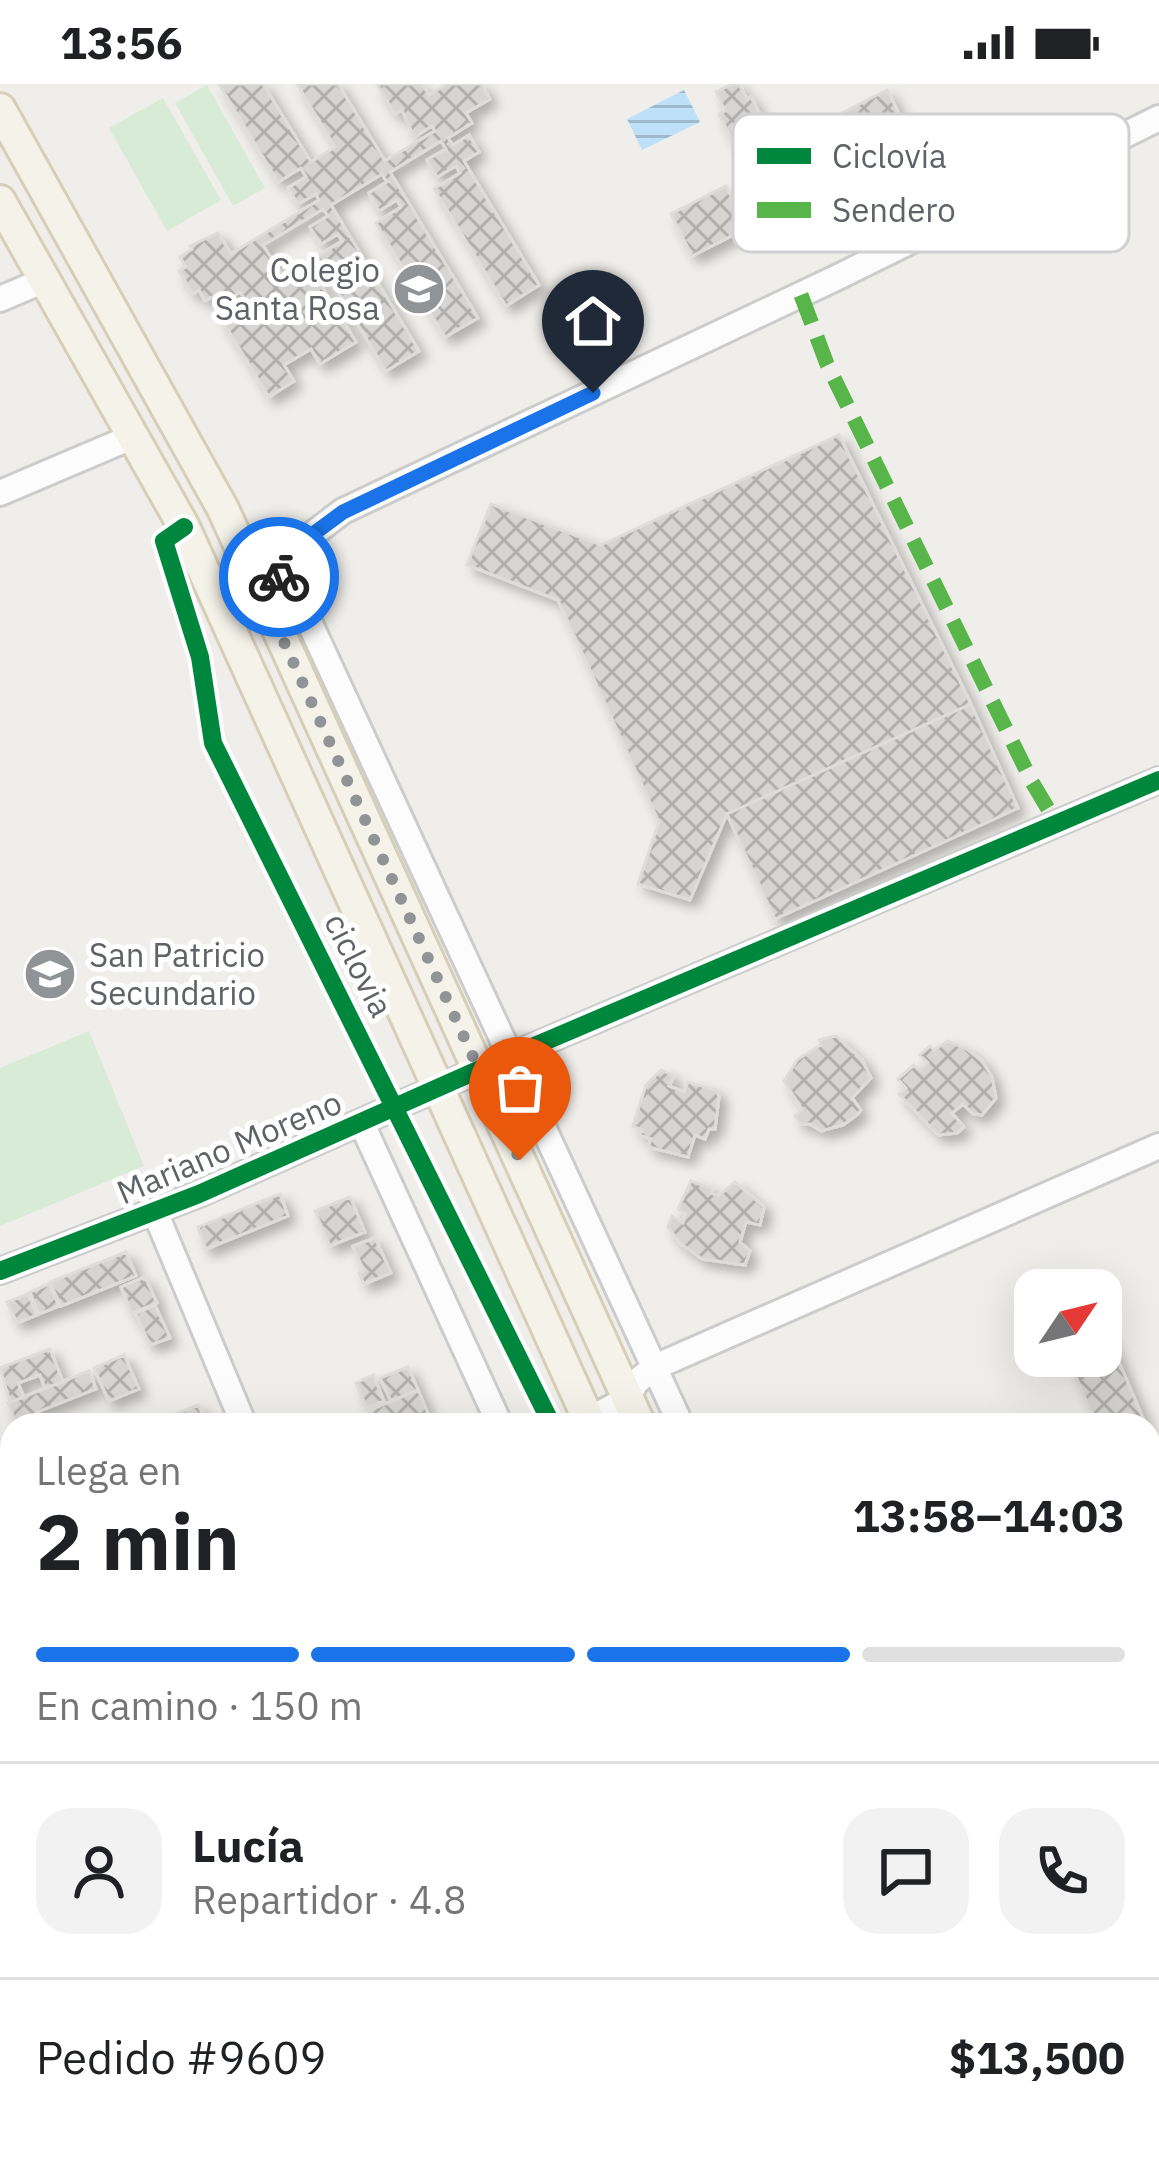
<!DOCTYPE html>
<html lang="es">
<head>
<meta charset="utf-8">
<style>
  :root { --surface:#fff; --page:#f2f2f2; --text:#202124; --muted:#757577; --line:#e0e0e0; --accent:#1a73e8 }
  body { margin:0; font-family:"IBM Plex Sans",sans-serif; background:var(--page); color:var(--text); height:100vh; display:flex; flex-direction:column; font-size:45px; white-space:nowrap }
  * { box-sizing:border-box; margin:0 }
  p { font-size:39px; color:var(--muted) }
  .icon { flex:none; width:66px; height:66px; fill:none; stroke:currentColor; stroke-width:2; stroke-linecap:round; stroke-linejoin:round }
  .map { position:relative; flex:1; overflow:hidden }
  .side { position:absolute; left:0px; top:1329px; width:1161px; height:747px; display:flex; flex-direction:column; background:var(--surface); border-radius:36px 36px 0 0; box-shadow:0 12px 48px #0002 }
  .side>* { flex:none }
  .needle { width:78px; rotate:55deg }
  .tools { position:absolute; left:1014px; top:1185px; display:grid; gap:24px }
  .tools a { display:grid; place-items:center; width:108px; height:108px; border-radius:24px; background:var(--surface); box-shadow:0 12px 48px #0002; font-size:60px }
  .pin { position:absolute; display:grid; place-items:center; width:102px; height:102px; color:#fff; margin:-123px -51px; border-radius:50% 50% 50% 0; rotate:-45deg; box-shadow:0 0 12px #0007 }
  .pin .icon { rotate:45deg }
  .courier { position:absolute; display:grid; place-items:center; width:120px; height:120px; margin:-60px; border:9px solid #1a73e8; border-radius:50%; background:#fff; color:#222; box-shadow:0 3px 15px #0007 }
  .overview em { font-style:normal; font-weight:700 }
  .overview div { display:flex; flex-direction:column-reverse }
  .overview { display:flex; align-items:center; justify-content:space-between; height:204px; padding:0 36px }
  h1 { font-size:78px; font-weight:700; line-height:90px }
  .bar { display:grid; grid-template-columns:repeat(4,1fr); gap:18px 12px; align-content:center; height:144px; padding:0 36px }
  .bar i { height:15px; border-radius:9px; background:var(--line) }
  .bar .selected { background:var(--accent) }
  .bar p { grid-column:span 4 }
  .line { display:flex; align-items:center; gap:30px; padding:0 36px; border-top:3px solid var(--line) }
  .line div { flex:1 }
  .round { display:grid; place-items:center; flex:none; width:126px; height:126px; border-radius:36px; background:var(--page) }
  .status { display:flex; justify-content:space-between; align-items:center; height:84px; padding:0 60px; background:var(--surface); direction:ltr }
  .status svg { height:33px; fill:currentColor }
  .map>svg:first-child { display:block }
  .garden { fill:#d8ebd6 }
  .water { fill:url(#water-rules) }
  .building { fill:url(#building-cross-hatch); stroke:#deddd9; stroke-width:3; filter:url(#shadow) }
  .lines { fill:none; stroke-linecap:round; stroke-linejoin:round }
  .minor-casing { stroke:#cbcccc; stroke-width:30 }
  .major-casing { stroke:#d7ceb8; stroke-width:36 }
  .minor { stroke:#fdfcfc; stroke-width:24 }
  .major { stroke:#f4f2e9; stroke-width:30 }
  .quiet { stroke:#58b549; stroke-width:15; stroke-dasharray:30 15; stroke-linecap:butt }
  .cycleway-casing { stroke:#fff; stroke-width:26 }
  .cycleway { stroke:#00873e; stroke-width:18 }
  .done { stroke:#919496; stroke-width:12; stroke-dasharray:0 21.6 }
  .route { stroke:#1a73e8; stroke-width:15 }
  .labels { text-anchor:middle; stroke-width:10; stroke-linejoin:round; paint-order:stroke }
  .poi-label { font-size:33px; fill:#5f6368; stroke:#fff; text-anchor:end }
  .street-label { font-size:33px; fill:#5f6368; stroke:#fff }
  .key { fill:#fff; stroke:#cfd0d2; stroke-width:3 }
  .key-label { font-size:33px; fill:#5f6368 }
</style>
</head>
<body>
<div class="status"><b>13:56</b><svg viewBox="0 0 49 12"><path d="M0 12V9h3v3zM5 12V6h3v6zM10 12V3h3v9zM15 12V0h3v12zM26 1h20v11H26zM47 4h2v5h-2z"/></svg></div>
<div class="map">
<svg width="1159" height="2075" viewBox="0 0 1159 2075">
  <defs>
    <pattern id="water-rules" width="6" height="5" patternUnits="userSpaceOnUse" patternTransform="scale(3)"><rect width="6" height="5" fill="#bfe0f9"/><path d="M0 2.5h6" fill="none" stroke="#9eb9cd"/></pattern>
    <pattern id="building-cross-hatch" width="8" height="8" patternUnits="userSpaceOnUse" patternTransform="scale(3)"><rect width="8" height="8" fill="#d6d5d3"/><path d="M0 0l8 8M0 8l8-8" fill="none" stroke="#b1b0af"/></pattern>
    <filter id="shadow"><feDropShadow dx="7" dy="7" stdDeviation="6" flood-color="#0004"/></filter>
  </defs>
  <rect width="100%" height="100%" fill="#efeeea"/>
  <path class="garden" d="M207 1 265 104 233 122 175 19Z
    M163 14 221 116 167 147 109 44Z
    M89 947 144 1082 0 1142V984Z"/>
  <path class="water" d="M684 6 700 38 642 66 627 35Z"/>
  <path class="building" d="M219 0H263L311 78 335 63 297 0H338L385 77 435 47 432 42 414 53 402 26 395 30 377 0H422L429 11 447 0H481L490 15 466 29 472 39 448 54 453 61 469 51 479 68 464 77 539 201 506 222 434 105 460 89 456 82 437 93 427 76 446 65 441 57 390 88 478 234 445 253 376 139 401 123 397 116 379 127 369 109 387 98 382 90 331 121 419 267 386 287 317 173 342 157 338 150 321 160 310 143 328 132 323 125 263 161 283 193 307 178 356 258 320 280 311 265 284 281 294 297 269 313 219 231 245 215 240 208 221 220 216 211 205 217 199 206 193 210 179 187 186 183 180 173 192 165 190 162 218 149 231 170 319 116 316 110 298 120 288 104 306 93 301 84 278 98Z
    M732 0H739L747 15 751 13 768 46 763 48 773 69 750 80 740 60 735 62 719 30 725 27 716 8Z
    M887 6 917 65 828 110 797 52Z
    M726 102 747 144 692 172 671 130Z
    M839 351 971 620 727 730 690 816 638 800 659 738 558 516 467 481 491 420 601 461Z
    M971 620 1018 724 775 835 727 730Z
    M836 952 862 976 871 994 852 1014 861 1026 857 1031 843 1041 821 1047 810 1040H801L795 1032 802 1025 784 997 798 975 821 961 819 956Z
    M948 957 968 966 982 977 992 993 996 1014 982 1031 973 1030 963 1020 952 1029 964 1043 957 1049 938 1051 899 1010 906 1004 898 995 914 981 920 986 928 979 920 971 930 962 934 966Z
    M661 986 674 992 669 1002 684 1008 688 998 716 1006 719 1013 715 1045H709L705 1055 695 1051 688 1073 648 1063 651 1055 640 1051 642 1046 633 1042 646 1001Z
    M691 1097 713 1105 711 1109 718 1112 735 1098 764 1123 760 1141 746 1138 740 1158 750 1167 745 1181 702 1175 680 1159 668 1143 672 1132 683 1139 686 1130 678 1125Z
    M280 1110 288 1132 206 1165 198 1143Z
    M350 1113 365 1148 330 1162 315 1127Z
    M375 1154 391 1189 364 1200 359 1189 364 1187 353 1162Z
    M126 1168 136 1192 61 1222 50 1198Z
    M145 1193 157 1219 132 1229 121 1203Z
    M49 1200 59 1222 39 1230 30 1208Z
    M28 1210 37 1231 17 1239 7 1218Z
    M155 1221 170 1254 150 1261 136 1230Z
    M1106 1248 1146 1341H1097L1067 1272H1101V1250Z
    M50 1265 63 1298 45 1304 40 1291 18 1299 24 1313 10 1318 0 1284Z
    M124 1271 139 1305 109 1317 94 1284Z
    M408 1283 418 1306 391 1317 380 1294Z
    M89 1287 96 1305 37 1328 42 1341H17L8 1319Z
    M373 1291 384 1317 367 1324 356 1299Z
    M418 1306 433 1341H376L370 1326Z
    M198 1321 208 1341H155L154 1339Z
    M1149 1347 1159 1370V1418L1149 1423Z
    M1159 1674V1763L1155 1769 1149 1764V1687Z"/>
  <g class="lines">
    <g class="minor-casing">
      <path id="minor" d="M0 215 47 195
        M0 409 134 352
        M287 490 681 1341
        M258 501 287 490 301 459 343 427 836 194 1159 34
        M362 1040 500 1341
        M155 1128 244 1341
        M0 1187 199 1110 478 986 1159 696
        M579 1341 627 1315 636 1298 655 1283 1159 1062
        M0 1377 12 1406
        M0 1582 12 1577
        M1149 1634 1159 1628
        M0 1906 12 1901
        M1149 1924 1159 1933
        M0 1997 12 2026
        M1149 2055 1159 2050
        M28 2064 32 2075
        M286 2064 288 2070
        M1005 2064 1010 2075
        M1104 2075 1128 2064"/>
    </g>
    <g class="major-casing">
      <path id="major" d="M0 25 223 425 640 1341
        M0 117 184 443 591 1341
        M914 2064 919 2075
        M965 2064 970 2075"/>
    </g>
    <use href="#minor" class="minor"/>
    <use href="#major" class="major"/>
    <path class="quiet" d="M801 211 827 280 1032 698 1057 740
      M1149 1634 1159 1628
      M1149 1924 1159 1933"/>
    <g class="cycleway-casing">
      <path id="cycleway" d="M184 443 164 457 200 573 213 659 552 1341
        M0 1187 199 1110 478 986 1159 696"/>
    </g>
    <use href="#cycleway" class="cycleway"/>
  </g>
  <g class="lines">
    <path class="done" d="M279 493 258 501 520 1076"/>
    <path class="route" d="M279 493 287 490 301 459 343 428 593 309"/>
  </g>
  <defs>
    <g id="school-disc" transform="scale(2.7)"><circle r="9.5" fill="#919496" stroke="#fff"/><path d="M0-5L7-2L0 1L-7-2ZM-4 1L0 2.5L4 1V4Q0 6-4 4Z" fill="#fff"/></g>
  </defs>
  <g fill-rule="evenodd">
    <use href="#school-disc" x="419" y="205"/>
    <use href="#school-disc" x="50" y="890"/>
  </g>
  <g class="labels">
    <g class="poi-label">
      <text x="380" y="198">Colegio<tspan x="380" dy="38">Santa Rosa</tspan></text>
      <text x="89" y="883" text-anchor="start">San Patricio<tspan x="89" dy="38">Secundario</tspan></text>
    </g>
    <g class="street-label">
      <text transform="translate(359 881) rotate(63)" y="12">ciclovia</text>
      <text transform="translate(229 1063) rotate(-23)" y="12">Mariano Moreno</text>
    </g>
  </g>
  <rect x="733" y="30" width="396" height="138" rx="18" class="key"/>
  <rect x="757" y="64" width="54" height="16" fill="#00873e"/>
  <rect x="757" y="118" width="54" height="16" fill="#58b549"/>
  <g class="key-label">
    <text x="832" y="84">Ciclovía</text>
    <text x="832" y="138">Sendero</text>
  </g>
</svg>
<div class="tools">
<a><svg class="needle" viewBox="-14 -14 28 28"><path d="M0-13l5 13h-10z" fill="#e53935"/><path d="M0 13l5-13h-10z" fill="#757577"/></svg></a>
</div>
<div class="pin" style="left:520px;top:1076px;background:#ea580c"><svg class="icon" aria-label="bag" viewBox="0 0 24 24"><path d="M5 8h14l-1 12H6zM9 8a3 3 0 0 1 6 0"/></svg></div>
<div class="pin" style="left:593px;top:309px;background:#1f2937"><svg class="icon" aria-label="home" viewBox="0 0 24 24"><path d="M3 11l9-7 9 7M6 9v11h12V9"/></svg></div>
<div class="courier" style="left:279px;top:493px"><svg class="icon" aria-label="bike" viewBox="0 0 24 24"><circle cx="6" cy="16" r="4"/><circle cx="18" cy="16" r="4"/><path d="M6 16l4-8h5l3 8M10 8l3 8H6M13 5h3"/></svg></div>
<section class="side">
<div class="overview"><div><h1>2 min</h1><p>Llega en</p></div><em>13:58–14:03</em></div>
<div class="bar"><i class="selected"></i><i class="selected"></i><i class="selected"></i><i></i><p>En camino · 150 m</p></div>
<div class="line" style="height:216px"><a class="round"><svg class="icon" aria-label="person" viewBox="0 0 24 24"><circle cx="12" cy="8" r="4"/><path d="M4 21q1-7 8-7t8 7"/></svg></a><div><b>Lucía</b><p>Repartidor · 4.8</p></div><a class="round"><svg class="icon" aria-label="chat" viewBox="0 0 24 24"><path d="M4 5h16v11H9l-5 4z"/></svg></a><a class="round"><svg class="icon" aria-label="phone" viewBox="0 0 24 24"><path d="M5 4h4l2 5-3 2q2 4 5 5l2-3 5 2v4C11 20 4 13 5 4z"/></svg></a></div>
<div class="line" style="height:156px"><div>Pedido #9609</div><b>$13,500</b></div>
</section>
</div>
</body>
</html>
